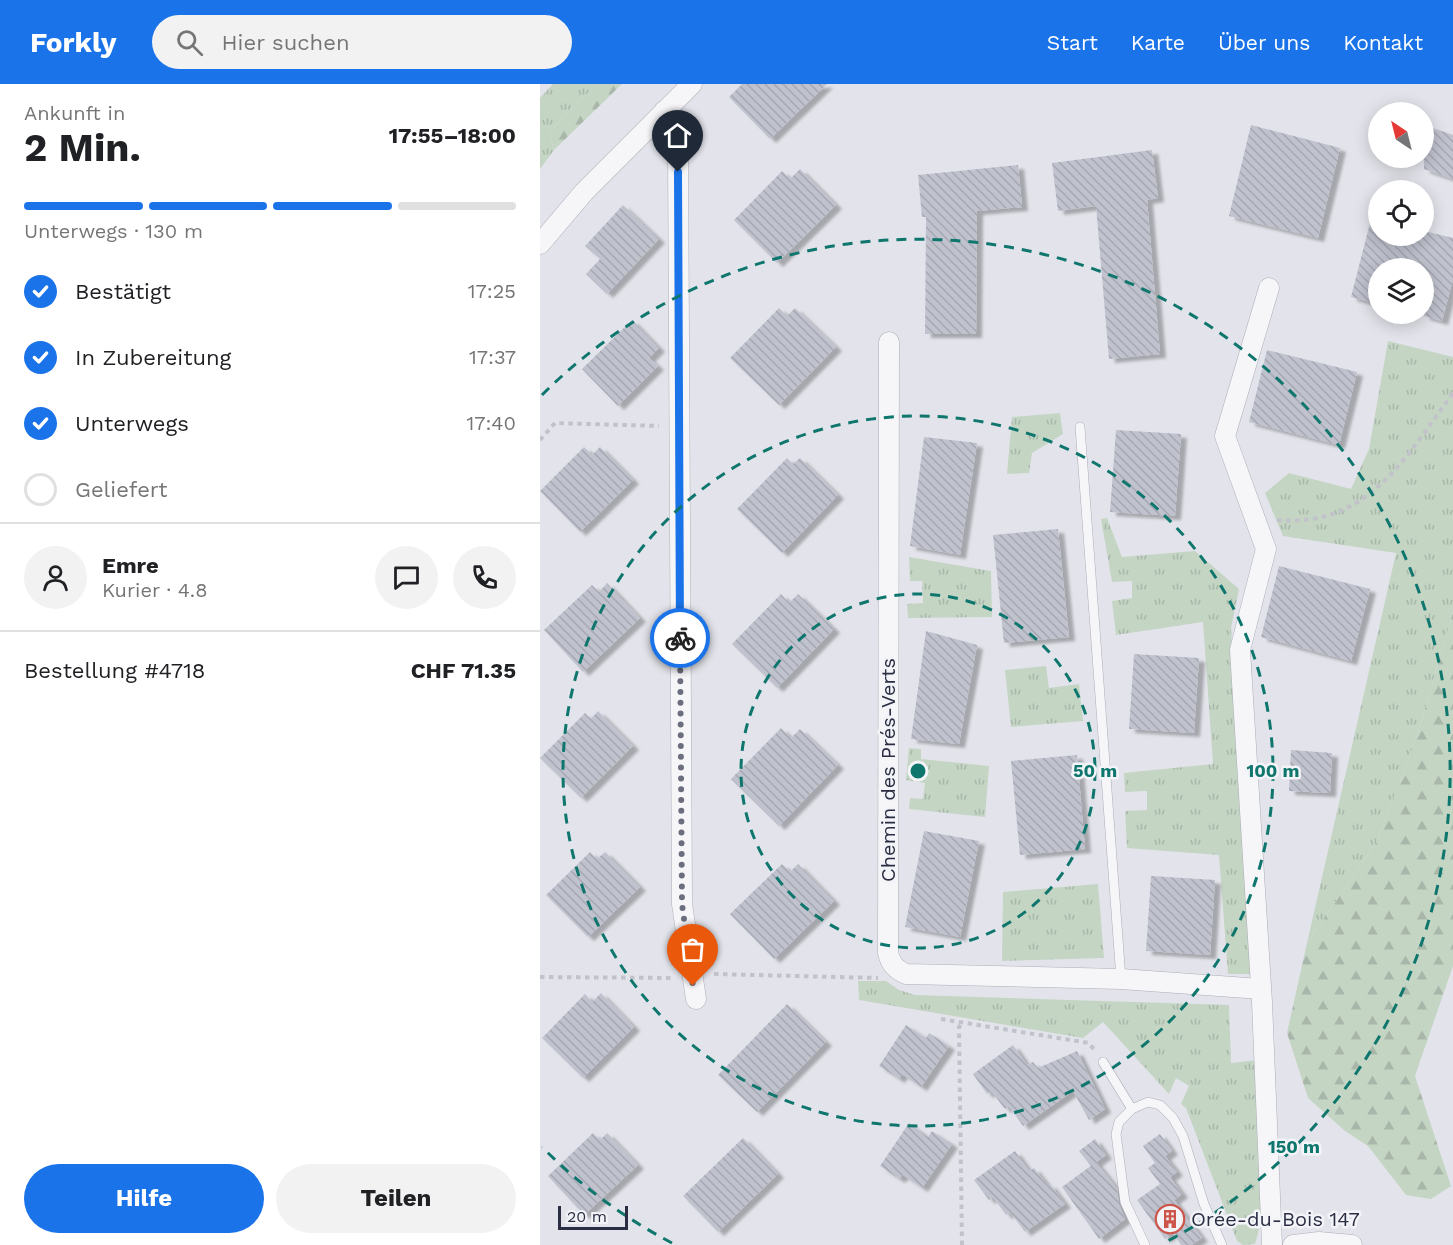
<!DOCTYPE html>
<html lang="de">
<head>
<meta charset="utf-8">
<style>
  :root { --surface:#fff; --page:#f2f2f2; --text:#202124; --muted:#757577; --line:#e0e0e0; --accent:#1a73e8 }
  body { margin:0; font-family:"Work Sans",sans-serif; background:var(--page); color:var(--text); height:100vh; display:flex; flex-direction:column; font-size:22px; white-space:nowrap }
  * { box-sizing:border-box; margin:0 }
  p { font-size:20px; color:var(--muted) }
  .icon { flex:none; width:33px; height:33px; fill:none; stroke:currentColor; stroke-width:2; stroke-linecap:round; stroke-linejoin:round }
  .map { position:relative; flex:1; overflow:hidden }
  .panel { display:flex; flex-direction:column; background:var(--surface); width:540px }
  .panel>* { flex:none }
  .needle { width:39px; rotate:325deg }
  .tools { position:absolute; left:828px; top:18px; display:grid; gap:12px }
  .tools a { display:grid; place-items:center; width:66px; height:66px; border-radius:50%; background:var(--surface); box-shadow:0 3px 15px #0003; font-size:30px }
  .scale { position:absolute; left:18px; bottom:15px; width:70px; box-sizing:border-box; padding-left:6px; border:3px solid #2b2e43; border-top:0; font-size:16px; line-height:21px; white-space:nowrap; color:#2b2e43; -webkit-text-stroke:4px #f3f4f8; paint-order:stroke }
  .pin { position:absolute; display:grid; place-items:center; width:51px; height:51px; color:#fff; margin:-62px -26px; border-radius:50% 50% 50% 0; rotate:-45deg; box-shadow:0 0 6px #0007 }
  .pin .icon { rotate:45deg }
  .courier { position:absolute; display:grid; place-items:center; width:60px; height:60px; margin:-30px; border:4px solid #1a73e8; border-radius:50%; background:#fff; color:#222; box-shadow:0 2px 8px #0007 }
  .head em { font-style:normal; font-weight:700 }
  .head div { display:flex; flex-direction:column-reverse }
  .head { display:flex; align-items:center; justify-content:space-between; height:102px; padding:0 24px }
  h1 { font-size:39px; font-weight:700; line-height:45px }
  .bar { display:grid; grid-template-columns:repeat(4,1fr); gap:9px 6px; align-content:center; height:72px; padding:0 24px }
  .bar i { height:8px; border-radius:4px; background:var(--line) }
  .bar .active { background:var(--accent) }
  .bar p { grid-column:span 4 }
  .line { display:flex; align-items:center; gap:15px; padding:0 24px; border-top:2px solid var(--line) }
  .line div { flex:1 }
  .round { display:grid; place-items:center; flex:none; width:63px; height:63px; border-radius:32px; background:var(--page) }
  ol { padding:0 24px; list-style:none }
  li { display:flex; align-items:center; gap:18px; height:66px }
  li p { margin-inline-start:auto }
  li .icon { padding:6px; border-radius:50%; background:var(--accent); color:#fff; stroke-width:4 }
  li:last-child { color:var(--muted) }
  li i { width:33px; height:33px; border:3px solid var(--line); border-radius:50% }
  .button { display:flex; gap:12px; margin-top:auto; padding:12px 24px }
  .button a { flex:1; height:69px; border-radius:36px; background:var(--accent); color:#fff; font-size:24px; font-weight:700; line-height:69px; text-align:center }
  .button a+a { background:var(--page); color:var(--text) }
  header { display:flex; align-items:center; gap:36px; box-sizing:border-box; height:84px; padding:0 30px; background:var(--accent); color:#fff }
  header strong { font-size:28px }
  nav { display:flex; gap:33px; margin-inline-start:auto; font-size:21px }
  .search { width:420px; height:54px; background:var(--page); display:flex; align-items:center; gap:15px; box-sizing:border-box; padding:0 21px; border-radius:33px; color:var(--muted); font-size:22px }
  main { display:flex; flex:1; min-height:0 }
  .map>svg:first-child { display:block }
  .grass { fill:url(#grass-tufts) }
  .forest { fill:url(#forest-firs) }
  .building { fill:url(#building-back-hatch); filter:url(#shadow) }
  .lines { fill:none; stroke-linecap:round; stroke-linejoin:round }
  .lane-casing { stroke:#acadb9; stroke-width:10 }
  .street-casing { stroke:#acadb9; stroke-width:21 }
  .path { stroke:#c1c2ca; stroke-width:4; stroke-dasharray:4.5 4.5; stroke-linecap:butt }
  .lane { stroke:#f6f6f9; stroke-width:9 }
  .street { stroke:#f6f6f9; stroke-width:20 }
  .done { stroke:#6b6e7e; stroke-width:6; stroke-dasharray:0 10.8 }
  .route { stroke:#1a73e8; stroke-width:8 }
  .ring { fill:none; stroke:#0f766e; stroke-width:3; stroke-dasharray:10 8 }
  .labels { text-anchor:middle; stroke-width:5; stroke-linejoin:round; paint-order:stroke }
  .street-label { font-size:20px; fill:#2b2e43; stroke:#f3f4f8 }
  .poi-label { font-size:20px; fill:#2b2e43; stroke:#f3f4f8; text-anchor:start }
  .centre { fill:#0f766e; stroke:#f3f4f8; stroke-width:3 }
  .ring-label { font-size:18px; text-anchor:middle; font-weight:bold; fill:#0f766e; stroke:#f3f4f8; stroke-width:5; stroke-linejoin:round; paint-order:stroke }
</style>
</head>
<body>
<header>
<strong>Forkly</strong>
<div class="search"><svg class="icon" aria-label="search" viewBox="0 0 24 24"><circle cx="10" cy="10" r="6"/><path d="M15 15l6 6"/></svg>Hier suchen</div>
<nav><a>Start</a><a>Karte</a><a>Über uns</a><a>Kontakt</a></nav>
</header>
<main>
<section class="panel">
<div class="head"><div><h1>2 Min.</h1><p>Ankunft in</p></div><em>17:55–18:00</em></div>
<div class="bar"><i class="active"></i><i class="active"></i><i class="active"></i><i></i><p>Unterwegs · 130 m</p></div>
<ol>
<li><svg class="icon" aria-label="check" viewBox="0 0 24 24"><path d="M5 12l5 5 9-10"/></svg>Bestätigt<p>17:25</p></li>
<li><svg class="icon" aria-label="check" viewBox="0 0 24 24"><path d="M5 12l5 5 9-10"/></svg>In Zubereitung<p>17:37</p></li>
<li><svg class="icon" aria-label="check" viewBox="0 0 24 24"><path d="M5 12l5 5 9-10"/></svg>Unterwegs<p>17:40</p></li>
<li><i></i>Geliefert</li>
</ol>
<div class="line" style="height:108px"><a class="round"><svg class="icon" aria-label="person" viewBox="0 0 24 24"><circle cx="12" cy="8" r="4"/><path d="M4 21q1-7 8-7t8 7"/></svg></a><div><b>Emre</b><p>Kurier · 4.8</p></div><a class="round"><svg class="icon" aria-label="chat" viewBox="0 0 24 24"><path d="M4 5h16v11H9l-5 4z"/></svg></a><a class="round"><svg class="icon" aria-label="phone" viewBox="0 0 24 24"><path d="M5 4h4l2 5-3 2q2 4 5 5l2-3 5 2v4C11 20 4 13 5 4z"/></svg></a></div>
<div class="line" style="height:78px"><div>Bestellung #4718</div><b>CHF 71.35</b></div>
<div class="button"><a>Hilfe</a><a>Teilen</a></div>
</section>
<div class="map">
<svg width="913" height="1161" viewBox="0 0 913 1161">
  <defs>
    <pattern id="grass-tufts" width="24" height="20" patternUnits="userSpaceOnUse" patternTransform="scale(1.5)"><rect width="24" height="20" fill="#c4d5c4"/><path d="M3 7l-1-3M5 7V3M7 7l1-3M15 17l-1-3M17 17v-4M19 17l1-3" fill="none" stroke="#a9b7aa"/></pattern>
    <pattern id="forest-firs" width="22" height="20" patternUnits="userSpaceOnUse" patternTransform="scale(1.5)"><rect width="22" height="20" fill="#c4d5c4"/><path d="M5 1l3.5 6h-7zM16 11l3.5 6h-7z" fill="#a9b7aa"/></pattern>
    <pattern id="building-back-hatch" width="6" height="6" patternUnits="userSpaceOnUse" patternTransform="scale(1.5)"><rect width="6" height="6" fill="#c0c2ce"/><path d="M-1 5l2 2M0 0l6 6M5-1l2 2" fill="none" stroke="#a5a7b2"/></pattern>
    <filter id="shadow"><feDropShadow dx="6" dy="4" stdDeviation="1.5" flood-color="#0004"/></filter>
  </defs>
  <rect width="100%" height="100%" fill="#e3e4eb"/>
  <path class="grass" d="M13 0H57L9 48 14 66 0 85V14Z
    M848 257 913 273V528L876 655 836 759 767 859 856 469 743 452 725 409 749 389 811 405 829 365Z
    M520 329 523 350 492 369 489 389 467 390 472 333Z
    M567 434 582 473 655 467 699 505 691 544 712 890H688L679 771 587 764 585 727 607 726V707L585 708 584 689 673 680 663 538 576 551 572 517 592 514V497L572 498 561 435Z
    M369 473 451 487 452 533 368 534 367 520 383 519 382 497H370Z
    M506 582 509 604 539 600 543 637 471 643 465 586Z
    M369 664 381 665V675L449 682 445 733 369 725 370 714 383 715 385 699 366 696Z
    M558 800 564 874 462 877 463 808Z
    M318 897H346L359 906 375 911 689 921 691 979 718 976C720 1029 731 1112 715 1160L703 1161 697 1157 646 1024 641 1020 649 1002 636 994 629 1010 563 938 543 954 319 916Z"/>
  <path class="forest" d="M57 0H82L14 66 9 48Z
    M913 528V882L875 992 911 1102 891 1115 866 1111 828 1062 805 1047 768 1014 747 949 767 859 836 759 876 655Z"/>
  <path class="building" d="M202 0H287L230 55 189 13Z
    M711 41 800 64 778 154 689 132Z
    M884 41 913 51V95L884 85Z
    M612 66 618 114 607 116 620 270 569 275 556 122 518 127 512 79Z
    M478 81 482 123 437 127 436 250H385L386 133H382L378 91Z
    M260 85 296 121 237 179 194 136 242 87 250 95Z
    M83 121 119 155 67 210 46 190 60 175 45 162Z
    M832 131 838 132V152H884V147L913 154V195L902 237 884 232V184H838V220L811 213Z
    M239 224 247 232 255 224 296 263 239 321 190 274Z
    M92 236 119 264 109 274 118 282 78 322 42 285Z
    M727 266 817 288 799 361 709 338Z
    M576 346 641 350 635 432 570 428Z
    M384 353 437 359 420 471 370 462Z
    M44 363 52 371 60 363 93 396 40 448 0 407Z
    M247 374 253 380 260 374 298 411 242 469 197 425Z
    M518 445 529 553 464 559 453 451Z
    M739 482 830 505 811 577 721 553Z
    M67 499 100 534 43 588 4 546 52 501 59 508Z
    M241 510 249 519 258 510 294 545 237 604 192 560Z
    M386 547 437 561 419 660 371 655Z
    M594 570 659 574 654 649 589 645Z
    M58 627 93 662 41 714 0 674 45 629 51 635Z
    M241 644 251 654 260 645 298 681 239 742 191 695Z
    M751 666 792 669 790 709 749 707Z
    M537 671 545 765 480 771 471 677Z
    M384 747 439 757 420 853 365 843Z
    M50 768 57 775 65 768 100 803 48 853 6 811Z
    M242 780 250 788 258 780 294 817 234 875 190 830Z
    M611 792 675 796 670 871 606 867Z
    M61 909 94 943 43 994 2 954 45 910 52 918Z
    M247 920 286 958 217 1028 178 991Z
    M366 941 386 954 389 949 409 962 381 1003 362 990 359 995 339 982Z
    M473 961 487 981 493 978 498 984 537 967 565 1025 549 1036 533 1007 483 1042 469 1022 465 1025 451 1007 447 1010 433 990Z
    M369 1039 388 1053 392 1047 412 1060 382 1104 363 1091 359 1095 340 1082Z
    M53 1049 60 1056 67 1049 98 1081 44 1131 8 1092Z
    M620 1050 632 1067 625 1072 637 1088 630 1093 642 1110 634 1116 662 1154 651 1161H641L633 1149 625 1155 597 1116 620 1100 608 1084 615 1079 603 1062Z
    M203 1054 238 1090 178 1148 143 1112Z
    M555 1055 566 1071 551 1082 539 1067Z
    M475 1067 489 1087 494 1084 508 1102 510 1100 525 1120 485 1148 470 1128 466 1131 453 1113 449 1116 434 1096Z
    M556 1078 577 1105 579 1121 585 1135 559 1155 522 1103Z"/>
  <g class="lines">
    <g class="lane-casing">
      <path id="lane" d="M540 343 581 895
        M563 978 592 1025
        M605 1161 585 1118 576 1050 579 1038 592 1025 608 1018 620 1021 633 1034 643 1052 664 1120 682 1161"/>
    </g>
    <g class="street-casing">
      <path id="street" d="M124 27 133 42 138 65 142 820 156 915
        M0 160 44 108 152 0
        M729 204 685 352 726 465 700 566 722 918 732 1161
        M349 258 348 869C351 880 355 885 366 890L581 895 721 905
        M753 1161 779 1158 812 1161"/>
    </g>
    <path class="path" d="M0 356 15 339 119 342
      M737 436C828 444 865 374 913 309
      M174 890 338 894
      M0 893 131 894
      M401 935 549 959 555 967
      M422 1161 419 943 423 937"/>
    <use href="#lane" class="lane"/>
    <use href="#street" class="street"/>
  </g>
  <g class="lines">
    <path class="done" d="M140 554 142 820 153 902"/>
    <path class="route" d="M138 88 140 554"/>
  </g>
  <g class="ring">
    <circle cx="378" cy="687" r="177"/>
    <circle cx="378" cy="687" r="355"/>
    <path d="M132 1159A532 532 0 0 1 2 1063M2 311A532 532 0 1 1 624 1159"/>
  </g>
  <defs>
    <g id="building-ring" transform="scale(1.5)"><circle r="9.5" fill="#f3f4f8" stroke="#cd564b" stroke-width="1.5"/><path d="M-4-6H4V6H1V3H-1V6H-4ZM-2.5-4.3h1.7v1.8h-1.7ZM.8-4.3h1.7v1.8H.8ZM-2.5-1h1.7V.8h-1.7ZM.8-1h1.7V.8H.8Z" fill="#cd564b"/></g>
  </defs>
  <g fill-rule="evenodd">
    <use href="#building-ring" x="630" y="1135"/>
  </g>
  <g class="labels">
    <g class="street-label">
      <text transform="translate(348 686) rotate(-90)" y="7">Chemin des Prés-Verts</text>
    </g>
    <g class="poi-label">
      <text x="651" y="1142">Orée-du-Bois 147</text>
    </g>
  </g>
  <circle cx="378" cy="687" r="9" class="centre"/>
  <g class="ring-label">
    <text x="555" y="693">50 m</text>
    <text x="733" y="693">100 m</text>
    <text x="754" y="1069">150 m</text>
  </g>
</svg>
<div class="tools">
<a><svg class="needle" viewBox="-14 -14 28 28"><path d="M0-13l5 13h-10z" fill="#e53935"/><path d="M0 13l5-13h-10z" fill="#757577"/></svg></a>
<a><svg class="icon" aria-label="locate" viewBox="0 0 24 24"><circle cx="12" cy="12" r="6"/><path d="M12 2v4M12 18v4M2 12h4M18 12h4"/></svg></a>
<a><svg class="icon" aria-label="layers" viewBox="0 0 24 24"><path d="M12 4l9 5-9 5-9-5zM3 14l9 5 9-5"/></svg></a>
</div>
<div class="scale">20 m</div>
<div class="pin" style="left:153px;top:902px;background:#ea580c"><svg class="icon" aria-label="bag" viewBox="0 0 24 24"><path d="M5 8h14l-1 12H6zM9 8a3 3 0 0 1 6 0"/></svg></div>
<div class="pin" style="left:138px;top:88px;background:#1f2937"><svg class="icon" aria-label="home" viewBox="0 0 24 24"><path d="M3 11l9-7 9 7M6 9v11h12V9"/></svg></div>
<div class="courier" style="left:140px;top:554px"><svg class="icon" aria-label="bike" viewBox="0 0 24 24"><circle cx="6" cy="16" r="4"/><circle cx="18" cy="16" r="4"/><path d="M6 16l4-8h5l3 8M10 8l3 8H6M13 5h3"/></svg></div>
</div>
</main>
</body>
</html>
